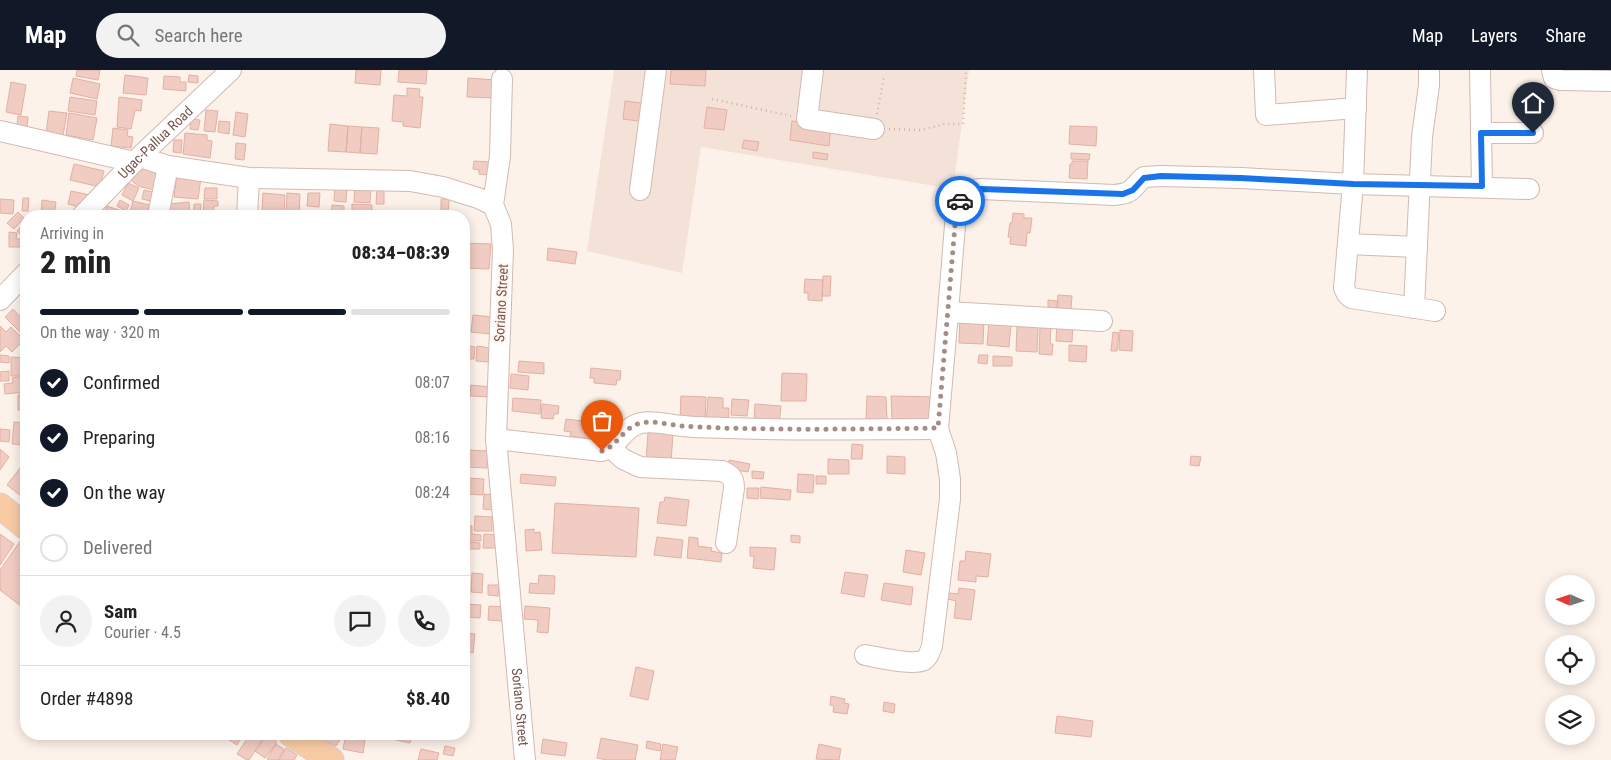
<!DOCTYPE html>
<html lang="en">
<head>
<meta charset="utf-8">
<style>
  :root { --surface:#fff; --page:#f2f2f2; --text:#222; --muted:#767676; --line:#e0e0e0; --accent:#111827 }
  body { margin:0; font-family:"Roboto Condensed",sans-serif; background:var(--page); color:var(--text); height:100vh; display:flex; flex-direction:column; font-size:19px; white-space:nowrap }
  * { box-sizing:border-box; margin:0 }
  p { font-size:16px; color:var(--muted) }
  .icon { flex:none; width:28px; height:28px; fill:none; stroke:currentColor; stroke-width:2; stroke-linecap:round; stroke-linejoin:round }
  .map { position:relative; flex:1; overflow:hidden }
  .details { position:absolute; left:20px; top:140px; width:450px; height:530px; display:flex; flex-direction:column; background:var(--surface); border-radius:20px; box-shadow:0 2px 12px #0003 }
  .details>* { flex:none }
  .needle { width:32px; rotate:273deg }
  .fabs { position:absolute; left:1545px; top:505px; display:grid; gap:10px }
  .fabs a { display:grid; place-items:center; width:50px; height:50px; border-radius:50%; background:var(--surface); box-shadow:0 2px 12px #0003; font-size:25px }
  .pin { position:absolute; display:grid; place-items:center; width:42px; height:42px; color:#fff; margin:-51px -21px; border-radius:50% 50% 50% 0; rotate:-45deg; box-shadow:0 0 5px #0007 }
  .pin .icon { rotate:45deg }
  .courier { position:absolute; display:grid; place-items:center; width:50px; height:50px; margin:-25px; border:4px solid #1a73e8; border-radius:50%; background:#fff; color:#222; box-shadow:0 1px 6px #0007 }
  .summary em { font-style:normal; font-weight:800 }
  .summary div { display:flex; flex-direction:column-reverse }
  .summary { display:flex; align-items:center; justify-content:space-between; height:85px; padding:0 20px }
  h1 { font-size:32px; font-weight:800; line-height:38px }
  .bar { display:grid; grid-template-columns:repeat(4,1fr); gap:8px 5px; align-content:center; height:60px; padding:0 20px }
  .bar i { height:6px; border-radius:4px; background:var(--line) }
  .bar .active { background:var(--accent) }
  .bar p { grid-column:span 4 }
  .line { display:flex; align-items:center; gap:12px; padding:0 20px; border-top:1px solid var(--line) }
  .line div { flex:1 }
  .round { display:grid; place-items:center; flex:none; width:52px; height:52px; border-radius:26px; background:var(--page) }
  ol { padding:0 20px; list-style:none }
  li { display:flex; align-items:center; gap:15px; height:55px }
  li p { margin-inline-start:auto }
  li .icon { padding:5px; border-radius:50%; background:var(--accent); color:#fff; stroke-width:4 }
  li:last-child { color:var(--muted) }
  li i { width:28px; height:28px; border:2px solid var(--line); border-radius:50% }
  header { display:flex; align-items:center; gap:30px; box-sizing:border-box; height:70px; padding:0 25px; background:var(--accent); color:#fff }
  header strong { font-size:24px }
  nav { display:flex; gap:28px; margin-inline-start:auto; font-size:18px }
  .search { width:350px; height:45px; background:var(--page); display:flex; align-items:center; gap:12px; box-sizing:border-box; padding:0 18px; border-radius:28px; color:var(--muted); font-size:19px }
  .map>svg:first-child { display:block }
  .residential { fill:#f4e2d8 }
  .building { fill:#f1ccc2; stroke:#e3b0a3 }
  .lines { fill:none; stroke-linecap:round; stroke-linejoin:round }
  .minor-casing { stroke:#d1bab2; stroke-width:22 }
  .major-casing { stroke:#d9cfcd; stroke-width:27 }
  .path { stroke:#d6afa4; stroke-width:2.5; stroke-dasharray:1 4; stroke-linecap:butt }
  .minor { stroke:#fff; stroke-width:20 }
  .major { stroke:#f8cba5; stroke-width:25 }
  .done { stroke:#a68c84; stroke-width:5; stroke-dasharray:0 9 }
  .route { stroke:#1a73e8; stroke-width:6 }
  .labels { text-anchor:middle; stroke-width:4.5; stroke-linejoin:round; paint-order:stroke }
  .street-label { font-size:14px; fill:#77554d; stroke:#fff6f0 }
</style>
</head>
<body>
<header>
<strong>Map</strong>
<div class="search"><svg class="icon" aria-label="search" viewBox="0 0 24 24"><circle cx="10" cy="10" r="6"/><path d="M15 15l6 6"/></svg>Search here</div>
<nav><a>Map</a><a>Layers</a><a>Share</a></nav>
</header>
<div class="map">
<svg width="1611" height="690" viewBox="0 0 1611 690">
  <rect width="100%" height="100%" fill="#fcf2ea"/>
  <path class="residential" d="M614 0H969L953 119 701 77 682 203 587 181Z"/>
  <path class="building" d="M77 0H100L98 10 76 6Z
    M356 0H381L380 15 355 13Z
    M399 0H427L426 14 398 12Z
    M671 0H706L705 16 670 14Z
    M125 5 148 8 146 25 123 23Z
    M189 5 198 6V13L188 12Z
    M164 6 180 7V12H186V21L163 19Z
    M73 8 100 14 97 29 70 23Z
    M468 8 496 10V28L467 27Z
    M11 12 26 15 21 45 6 42Z
    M407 18 420 19 419 27H423L420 58 403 56V52L392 51 394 25 407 26Z
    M70 27 97 31 95 45 68 41Z
    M119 27 142 30 141 41 135 40 131 59 117 57Z
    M625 31 648 34 646 52 623 49Z
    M707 37 727 40 724 60 704 58Z
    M206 40 218 41 215 62 204 61Z
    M49 41 67 43 63 65 46 63Z
    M236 42 248 44 245 67 233 65Z
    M69 43 97 48 93 70 66 65Z
    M18 46 28 47 27 57 17 55Z
    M191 49 200 50 198 60 190 59Z
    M219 51 230 52 229 64 218 62Z
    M792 51 831 56 829 76 790 70Z
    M330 54 348 56 346 82 328 81Z
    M348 56 362 57 360 83 346 82Z
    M1070 56 1097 57 1096 76 1069 74Z
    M362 57 379 58 377 84 360 83Z
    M113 58 128 60 127 66 133 67 131 78 111 76Z
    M185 63 207 65V70L212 71 210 88 183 84Z
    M174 70H182L181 83 173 82Z
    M744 70 759 72 757 81 742 78Z
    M236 73 246 74 244 90 235 89Z
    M813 82 828 84 827 90 813 88Z
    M1071 83 1090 84 1089 90 1071 89Z
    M474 91 490 92 489 105 479 104V100L473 99Z
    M1072 91H1088L1087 109 1069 108 1070 94H1072Z
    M147 92 161 96 158 121 138 116 131 110Z
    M74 94 104 101 100 117 70 110Z
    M177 104 201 107 198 129 174 127Z
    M128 113 139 118 133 131 122 125Z
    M335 114H347L346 132 334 131Z
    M355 114H371L370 133 354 132Z
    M205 118H217V129H204Z
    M377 118H384V134H376Z
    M144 120 157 123 155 132 142 129Z
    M71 121 90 125 87 139 68 134Z
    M263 123 285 125 284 144 262 142Z
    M287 123 300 124 299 146H286Z
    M308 123H320L319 137 307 136Z
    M23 128H29L28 141H22Z
    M0 129 14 130 13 144 0 143Z
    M441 129H449L448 146 441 145Z
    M42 130 56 132 54 146 41 145Z
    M120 130 129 135 126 141 117 136Z
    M204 130 218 131V136H214L213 146 203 145Z
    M133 131 150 135 147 146H129Z
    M189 132 190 146H167L170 134Z
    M194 134H201L200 146H193Z
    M352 134 372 135V145L352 146Z
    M332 135 344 136V146H331Z
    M107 136 122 141 120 146H122H103Z
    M221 141 241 142V146H221Z
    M18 142 24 148 14 159 7 153Z
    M1013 143 1024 144V148H1032L1030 163H1027L1026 176 1010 174 1011 167H1008L1010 153H1012Z
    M26 151V169L17 161Z
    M9 162 17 163 16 169H22V177H9Z
    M464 173 491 174 489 199 464 198Z
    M548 178 577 182 575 194 547 190Z
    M823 206H831L830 226H822Z
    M805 209 823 210 822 231 808 230V223H804Z
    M1058 225 1072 226 1071 239 1057 238Z
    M1048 230 1058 231 1057 238 1048 237Z
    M13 239 26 253V262L23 265 5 247Z
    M473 245 492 247 490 264 471 262Z
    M960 246 984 248 983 274 959 273Z
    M1057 251 1073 252 1072 272 1056 271Z
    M989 252 1011 254 1009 277 987 275Z
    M0 256 6 262 11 257 24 270 12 282 6 276 0 282Z
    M1017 256 1038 257 1037 282 1016 281Z
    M1040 257H1051L1050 274H1053L1052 285 1039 284Z
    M1120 260 1133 261 1132 281 1119 280Z
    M1113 262 1119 263 1117 281H1111Z
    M1069 275 1087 276 1086 292 1069 291Z
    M468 276 475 277 474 289H467Z
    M477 276 491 278 489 292 476 291Z
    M0 285 9 286V293L0 292Z
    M979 285H988L987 294 978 293Z
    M993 286 1012 287V296H993Z
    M11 287 26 288V300H23V306H11Z
    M519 291 544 293V304L518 302Z
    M591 298 621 301 620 310H617L616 315 594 313V308H590Z
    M9 301V311H0V302Z
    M782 303 807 304 806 331H781Z
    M511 304 529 306 528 320 510 318Z
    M26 306V322L5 324 4 314 13 313 12 308Z
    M471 315 490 317 489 327 470 326Z
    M18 325H26V339L18 340Z
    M681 326 706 327 705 351 680 349Z
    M867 326 886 327 887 350 866 349Z
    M891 326 935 327V350L892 349Z
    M708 327 723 328V338H729L728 356 706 354Z
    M513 328 541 330 540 344 512 341Z
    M732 329 749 330 747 346 731 345Z
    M542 334 559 336 558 344H554L553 349 541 348Z
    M755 334 781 336 779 354 754 352Z
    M566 349 592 352 590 369 570 366 571 362 564 361Z
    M14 352 26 353V375L12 374Z
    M0 359 10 360 9 372 0 371Z
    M648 362 673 363 671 393 646 392Z
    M852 374 863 375 862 389H851Z
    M0 379 9 387 0 400Z
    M467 380 488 381 487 398 466 397Z
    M887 386 905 387V404L887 403Z
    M1191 386 1201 387 1199 396 1190 395Z
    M828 389 849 390V404H828Z
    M729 390 750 394 748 402 728 399Z
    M24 393 26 395V419L21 426 7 415Z
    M752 401 764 402 763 409 752 408Z
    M521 404 556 407 555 416 520 413Z
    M798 404 814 405 813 423 797 422Z
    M816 406H826V414H816Z
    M466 408 484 409 483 425 465 424Z
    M761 417 791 420 790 430 760 428Z
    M747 418H759L758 429 747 428Z
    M484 424 495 425 494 440 483 439Z
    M665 427 689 430 686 456 657 453 660 432H664Z
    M555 433 639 438 636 487 552 483Z
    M475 446 492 447V461H474Z
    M464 456H472V464L481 465V471H464Z
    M534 459V463L540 462 542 480 526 481 525 460Z
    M0 464 14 474 0 495Z
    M484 464 498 465V478H483Z
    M791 465 800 466V473L791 472Z
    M23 467 26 470V540L0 520V500Z
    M657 467 683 470 681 488 654 485Z
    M689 467 698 468V476L712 478 711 481 722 483 721 492 687 488Z
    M464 472 480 473V479H464Z
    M750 477 776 478 774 500 753 498 754 486H750Z
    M906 480 925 483 921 505 903 502Z
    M966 481 991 484 988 507 976 506V512L958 510 960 491H965Z
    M464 487H469V501L464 500Z
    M845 502 868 505 864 527 841 523Z
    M472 503 483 504 482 523 471 522Z
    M539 505 555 506 554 524 529 523 530 513 538 514Z
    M884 513 913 517 911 535 881 530Z
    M488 515H499L498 526 488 525Z
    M959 518 975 520 971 550 954 548 956 531 948 529 949 523 958 524Z
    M465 534 481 535 480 548 464 547Z
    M489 536 504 537 503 551 488 550Z
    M525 536 550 538 548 563 537 562 538 550 524 549Z
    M464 563 475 564 473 583 464 582Z
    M636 597 654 601 648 630 630 626Z
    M831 626 845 629 844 633 849 634 847 644 833 642 834 636 830 635Z
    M884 632 895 634 894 643 883 641Z
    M1057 646 1093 651 1091 667 1055 663Z
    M232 664 241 668 237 675 228 669Z
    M250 664H266L249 690H247L237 684Z
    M329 664H338L342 666 336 676 326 671Z
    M346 664H366L363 683 343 679Z
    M393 664H412L410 673 392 669Z
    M267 665 277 672 265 688 255 681Z
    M601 668 638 675 635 690H607L597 688Z
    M543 669 567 673 565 686 541 683Z
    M647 671 661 674 660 681 646 678Z
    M276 674 284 679 278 690H269L267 689Z
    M663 674 678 677 675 690H660Z
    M819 674 841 679 839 690 816 689Z
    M445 676 455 678 453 686 443 684Z
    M286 678 297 685 294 690H279Z
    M421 679 439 683 437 690H418Z"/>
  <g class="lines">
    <g class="minor-casing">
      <g id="minor">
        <path d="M813 0 807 49 874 59"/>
        <path d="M1264 0 1266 45 1356 38"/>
        <path d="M1357 0 1353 114 1344 218 1347 224 1351 228 1435 241"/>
        <path d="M1480 0 1482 116"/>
        <path d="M1552 0 1554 8 1560 10 1611 11"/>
        <path d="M0 61 134 92"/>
        <path d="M1481 63H1533"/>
        <path id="s1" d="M140 87 168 96 249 108 410 111 443 117 478 128 493 135 501 154 503 180 496 369 525 690"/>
        <path d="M640 120 656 0"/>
        <path d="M493 135 500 86 502 9"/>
        <path id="s2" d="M82 146 134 92 231 0"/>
        <path d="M158 146 168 96"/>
        <path d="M247 146 249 108"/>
        <path d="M1348 174 1417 177"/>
        <path d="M0 230 26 203"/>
        <path d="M1414 238 1422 67 1429 15V0"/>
        <path d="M948 242 956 143 963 124 972 120 981 119 1114 125C1135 123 1130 119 1144 107L1161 106 1241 108 1353 114 1529 119"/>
        <path d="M496 369 602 381C619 376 623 357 641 353 654 350 669 355 683 356 698 358 713 357 728 358 798 361 868 359 938 359"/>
        <path d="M611 378 623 389 640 397 722 401C731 405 734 408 734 418L726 473"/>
        <path d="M865 585C877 587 914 596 924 590 929 587 930 581 932 576L950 429V409L946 383 938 359 948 242 1102 251"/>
      </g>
    </g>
    <g class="major-casing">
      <path id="major" d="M0 436 26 457
        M291 664 331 690"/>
    </g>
    <path class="path" d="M712 29 791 46
      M877 44 884 7
      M889 59 920 60 945 54H963L966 0"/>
    <use href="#minor" class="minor"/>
    <use href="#major" class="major"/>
  </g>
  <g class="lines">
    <path class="done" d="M602 381C618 376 623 357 641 353 654 350 669 355 683 356 695 357 708 357 721 358 793 360 866 359 938 358L956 143 960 131"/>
    <path class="route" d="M960 131C964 122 971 120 981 119L1123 124 1133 120 1144 108 1161 106 1241 108 1353 114 1482 116 1481 63H1533"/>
  </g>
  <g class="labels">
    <g class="street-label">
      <text dy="5" stroke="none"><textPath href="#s2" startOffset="104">Ugac-Pallua Road</textPath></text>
      <text transform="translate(501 233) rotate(-87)" y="5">Soriano Street</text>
      <text dy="5" stroke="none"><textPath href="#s1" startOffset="864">Soriano Street</textPath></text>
    </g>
  </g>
</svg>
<div class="fabs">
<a><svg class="needle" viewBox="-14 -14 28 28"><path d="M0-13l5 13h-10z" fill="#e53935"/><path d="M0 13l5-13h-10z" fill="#767676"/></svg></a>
<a><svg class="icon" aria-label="locate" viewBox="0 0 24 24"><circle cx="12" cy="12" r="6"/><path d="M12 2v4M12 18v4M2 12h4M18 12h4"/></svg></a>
<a><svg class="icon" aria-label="layers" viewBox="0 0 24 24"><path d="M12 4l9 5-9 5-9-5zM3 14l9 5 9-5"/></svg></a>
</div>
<div class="pin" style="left:602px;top:381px;background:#ea580c"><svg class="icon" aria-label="bag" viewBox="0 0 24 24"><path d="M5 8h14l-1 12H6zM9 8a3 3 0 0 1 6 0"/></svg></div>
<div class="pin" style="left:1533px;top:63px;background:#1f2937"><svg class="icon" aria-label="home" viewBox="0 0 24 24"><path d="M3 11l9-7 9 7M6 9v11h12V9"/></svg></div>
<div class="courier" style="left:960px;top:131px"><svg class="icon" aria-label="car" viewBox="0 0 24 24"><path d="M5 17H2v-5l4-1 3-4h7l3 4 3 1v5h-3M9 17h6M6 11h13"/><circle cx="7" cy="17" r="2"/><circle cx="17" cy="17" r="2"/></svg></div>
<section class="details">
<div class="summary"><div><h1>2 min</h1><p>Arriving in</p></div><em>08:34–08:39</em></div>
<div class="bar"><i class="active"></i><i class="active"></i><i class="active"></i><i></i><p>On the way · 320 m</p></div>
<ol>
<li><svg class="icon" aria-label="check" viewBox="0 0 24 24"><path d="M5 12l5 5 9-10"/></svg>Confirmed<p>08:07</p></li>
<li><svg class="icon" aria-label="check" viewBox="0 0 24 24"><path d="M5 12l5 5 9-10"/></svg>Preparing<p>08:16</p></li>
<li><svg class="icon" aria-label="check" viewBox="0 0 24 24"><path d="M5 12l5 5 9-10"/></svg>On the way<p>08:24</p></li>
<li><i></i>Delivered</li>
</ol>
<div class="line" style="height:90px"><a class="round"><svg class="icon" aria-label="person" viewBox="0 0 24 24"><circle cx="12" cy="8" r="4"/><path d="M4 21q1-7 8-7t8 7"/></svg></a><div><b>Sam</b><p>Courier · 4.5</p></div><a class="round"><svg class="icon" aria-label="chat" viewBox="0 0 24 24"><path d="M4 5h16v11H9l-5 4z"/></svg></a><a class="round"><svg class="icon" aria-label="phone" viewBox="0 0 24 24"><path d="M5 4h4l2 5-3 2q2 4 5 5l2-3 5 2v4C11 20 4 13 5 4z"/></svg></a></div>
<div class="line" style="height:65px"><div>Order #4898</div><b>$8.40</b></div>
</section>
</div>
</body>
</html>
